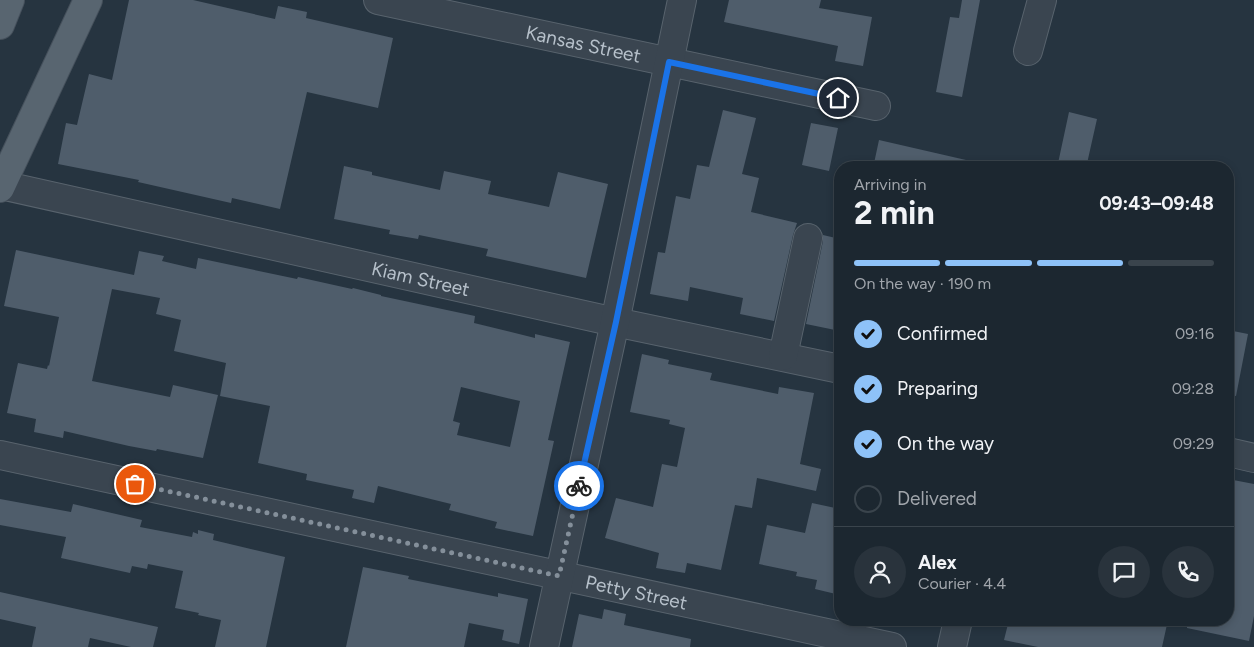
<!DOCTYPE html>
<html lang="en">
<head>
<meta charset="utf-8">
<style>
  :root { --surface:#1c2730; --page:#29333c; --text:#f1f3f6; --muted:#a0a5ab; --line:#3a444c; --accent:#8ec2f8 }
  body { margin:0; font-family:Figtree,sans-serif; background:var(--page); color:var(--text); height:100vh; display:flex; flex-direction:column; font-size:19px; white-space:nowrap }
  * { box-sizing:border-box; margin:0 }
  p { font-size:16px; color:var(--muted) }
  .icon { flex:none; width:28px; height:28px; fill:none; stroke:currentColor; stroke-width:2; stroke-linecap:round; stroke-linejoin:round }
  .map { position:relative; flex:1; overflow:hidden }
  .details { position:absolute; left:834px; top:161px; width:400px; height:465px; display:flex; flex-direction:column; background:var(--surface); border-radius:20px; box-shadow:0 2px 8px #0003,0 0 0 1px var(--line) }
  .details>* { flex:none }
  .pin { position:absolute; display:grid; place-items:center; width:42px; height:42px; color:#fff; margin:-21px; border:2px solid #fff; border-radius:50%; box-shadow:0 1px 5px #0007 }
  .courier { position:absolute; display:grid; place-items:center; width:50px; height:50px; margin:-25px; border:4px solid #1a73e8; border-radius:50%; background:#fff; color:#222; box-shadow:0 1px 6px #0007 }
  .summary em { font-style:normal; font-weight:700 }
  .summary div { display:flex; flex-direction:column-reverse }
  .summary { display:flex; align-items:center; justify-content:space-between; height:85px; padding:0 20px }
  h1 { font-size:32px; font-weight:700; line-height:38px }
  .bar { display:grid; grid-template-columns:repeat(4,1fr); gap:8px 5px; align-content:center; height:60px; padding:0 20px }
  .bar i { height:6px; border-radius:4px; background:var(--line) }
  .bar .on { background:var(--accent) }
  .bar p { grid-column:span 4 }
  .line { display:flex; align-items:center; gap:12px; padding:0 20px; border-top:1px solid var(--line) }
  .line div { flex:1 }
  .round { display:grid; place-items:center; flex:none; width:52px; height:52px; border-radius:26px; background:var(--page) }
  ol { padding:0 20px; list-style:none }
  li { display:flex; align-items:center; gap:15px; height:55px }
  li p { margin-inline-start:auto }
  li .icon { padding:5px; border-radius:50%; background:var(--accent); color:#111; stroke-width:4 }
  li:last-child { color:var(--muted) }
  li i { width:28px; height:28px; border:2px solid var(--line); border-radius:50% }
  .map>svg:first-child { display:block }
  .building { fill:#4f5d6b; fill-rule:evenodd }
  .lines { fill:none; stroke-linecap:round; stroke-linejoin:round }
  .minor-casing { stroke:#58636d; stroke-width:30 }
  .major-casing { stroke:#46515c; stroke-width:30 }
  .minor { stroke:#3a4550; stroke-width:28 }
  .major { stroke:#586570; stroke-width:28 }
  .done { stroke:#848f9a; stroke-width:5; stroke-dasharray:0 9 }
  .route { stroke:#1a73e8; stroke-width:6 }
  .labels { text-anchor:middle; stroke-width:4; stroke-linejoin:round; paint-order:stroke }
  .street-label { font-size:19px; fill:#b6c0ca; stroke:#1f2a35 }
</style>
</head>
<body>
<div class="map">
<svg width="1254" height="647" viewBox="0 0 1254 647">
  <rect width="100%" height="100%" fill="#263440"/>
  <path class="building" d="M129 0H193L275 19 278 6 307 12 306 18 393 38 378 108 307 92 280 209 232 198 231 203 138 182 139 180 58 164 66 123 77 125 89 74 112 80Z
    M729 0H821L819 8 872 17 863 66 835 61 838 46 724 22Z
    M962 0H980L962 97 936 92 950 17 959 18Z
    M723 110 756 118 742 174 759 178 751 212 797 223 793 235 774 321 740 314 743 298 690 287 688 301 650 294 658 252 665 253 676 196 690 199 697 165 709 167Z
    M1069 112 1097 119 1086 168H1057Z
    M811 123 838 128 829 171 802 165Z
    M879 140 966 160 965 168H873Z
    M344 166 372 172V175L440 190 444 171 491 181 488 194 549 207 558 172 608 184 586 278 486 256 488 249 419 235 418 239 389 234 390 230 334 219Z
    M823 235 840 239V331L806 324 823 241Z
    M16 250 134 275 139 251 164 256 162 261 196 269 198 258 297 279 298 277 352 289 353 288 381 295V296L475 316 474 323 535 338V334L570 342 548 440 554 441 533 536 495 528 497 522 449 510 451 504 378 486 374 503 352 498 354 490 306 480 307 474 258 463 270 406 220 396 226 363 174 351 181 320 156 314 160 298 112 289 92 381 170 397 173 385 218 395 203 458 157 449 156 451 129 446 64 431 63 438 34 432 36 419 7 413 18 363 47 369 48 365 49 366 59 317 4 306ZM461 387 520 401 510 447 457 435 460 423 453 421Z
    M1228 330 1248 334 1236 396 1228 395Z
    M642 354 669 360 668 364 712 373 710 380 778 394 779 387 814 393 800 464 821 469 816 491 757 478 752 508 735 505 721 570 687 563 685 573 656 568 659 553 605 538 616 498 653 507 662 464 677 467 685 428 669 424 670 420 630 412Z
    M1228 479 1254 484V616L1249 641 1187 628V620H1228Z
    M0 499 71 512 73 504 142 520 140 527 192 537 193 532 198 534V530L214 534 213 540 285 557 266 647H215L221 620 198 615 199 613 175 608 183 571 148 564 147 569 132 566 130 573 61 558 66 537 0 525Z
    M812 503 840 509V595L815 589 817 580 796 576 797 572 759 564 767 525 805 533Z
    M363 567 409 576 408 579 498 597V593L528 599 519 644 502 640 504 630 469 623 464 647H346Z
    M0 592 158 627 153 647H131L90 638 88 647H32L36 627 0 619Z
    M604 609 626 614 624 625 691 639 690 647H572L579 614 602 619Z
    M1009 620H1168L1162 647H1038L1004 640Z"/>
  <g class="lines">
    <g class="minor-casing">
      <g id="minor">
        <path id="s1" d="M378 0 876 106"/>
        <path d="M1028 51 1042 0"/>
        <path id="s2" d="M1 185 615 322 840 369"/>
        <path d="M783 356 808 238"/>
        <path d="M1228 452 1254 458"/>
        <path id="s3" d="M0 455 892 647"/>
        <path d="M544 647 615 322 682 0"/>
        <path d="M952 647 958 620"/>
      </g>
    </g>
    <g class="major-casing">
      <path id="major" d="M0 25 10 0
        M0 188 88 0"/>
    </g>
    <use href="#minor" class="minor"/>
    <use href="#major" class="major"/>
  </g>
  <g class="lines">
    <path class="done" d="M135 484 559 576 579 486"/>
    <path class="route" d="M579 486 616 322 669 62 838 98"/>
  </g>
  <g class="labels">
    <g class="street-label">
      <text dy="7" stroke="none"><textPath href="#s1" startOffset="210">Kansas Street</textPath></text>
      <text dy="7" stroke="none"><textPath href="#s2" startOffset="430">Kiam Street</textPath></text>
      <text dy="7" stroke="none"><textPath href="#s3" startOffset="651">Petty Street</textPath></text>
    </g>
  </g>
</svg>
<div class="pin" style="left:135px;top:484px;background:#ea580c"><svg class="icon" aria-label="bag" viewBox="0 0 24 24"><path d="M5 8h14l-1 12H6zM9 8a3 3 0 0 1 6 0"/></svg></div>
<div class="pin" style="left:838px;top:98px;background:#1f2937"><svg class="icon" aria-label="home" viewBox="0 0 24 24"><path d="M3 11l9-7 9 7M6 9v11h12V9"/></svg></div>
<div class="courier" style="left:579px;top:486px"><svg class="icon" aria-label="bike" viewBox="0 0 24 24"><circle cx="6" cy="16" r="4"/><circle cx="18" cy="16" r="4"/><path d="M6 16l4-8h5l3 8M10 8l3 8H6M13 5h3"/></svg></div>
<section class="details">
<div class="summary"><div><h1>2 min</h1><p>Arriving in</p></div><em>09:43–09:48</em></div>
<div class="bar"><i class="on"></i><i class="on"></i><i class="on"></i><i></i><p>On the way · 190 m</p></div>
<ol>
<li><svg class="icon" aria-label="check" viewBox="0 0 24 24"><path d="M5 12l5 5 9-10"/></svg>Confirmed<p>09:16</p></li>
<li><svg class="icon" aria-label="check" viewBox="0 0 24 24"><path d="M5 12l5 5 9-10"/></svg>Preparing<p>09:28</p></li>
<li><svg class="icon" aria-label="check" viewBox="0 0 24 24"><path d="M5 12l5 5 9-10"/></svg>On the way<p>09:29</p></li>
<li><i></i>Delivered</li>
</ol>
<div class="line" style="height:90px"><a class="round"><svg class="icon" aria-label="person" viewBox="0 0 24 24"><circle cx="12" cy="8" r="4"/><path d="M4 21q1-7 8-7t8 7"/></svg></a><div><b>Alex</b><p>Courier · 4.4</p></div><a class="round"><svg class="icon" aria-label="chat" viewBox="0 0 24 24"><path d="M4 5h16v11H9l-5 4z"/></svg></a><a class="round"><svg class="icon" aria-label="phone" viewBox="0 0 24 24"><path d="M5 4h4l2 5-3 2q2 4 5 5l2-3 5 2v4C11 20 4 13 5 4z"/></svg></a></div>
</section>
</div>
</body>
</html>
